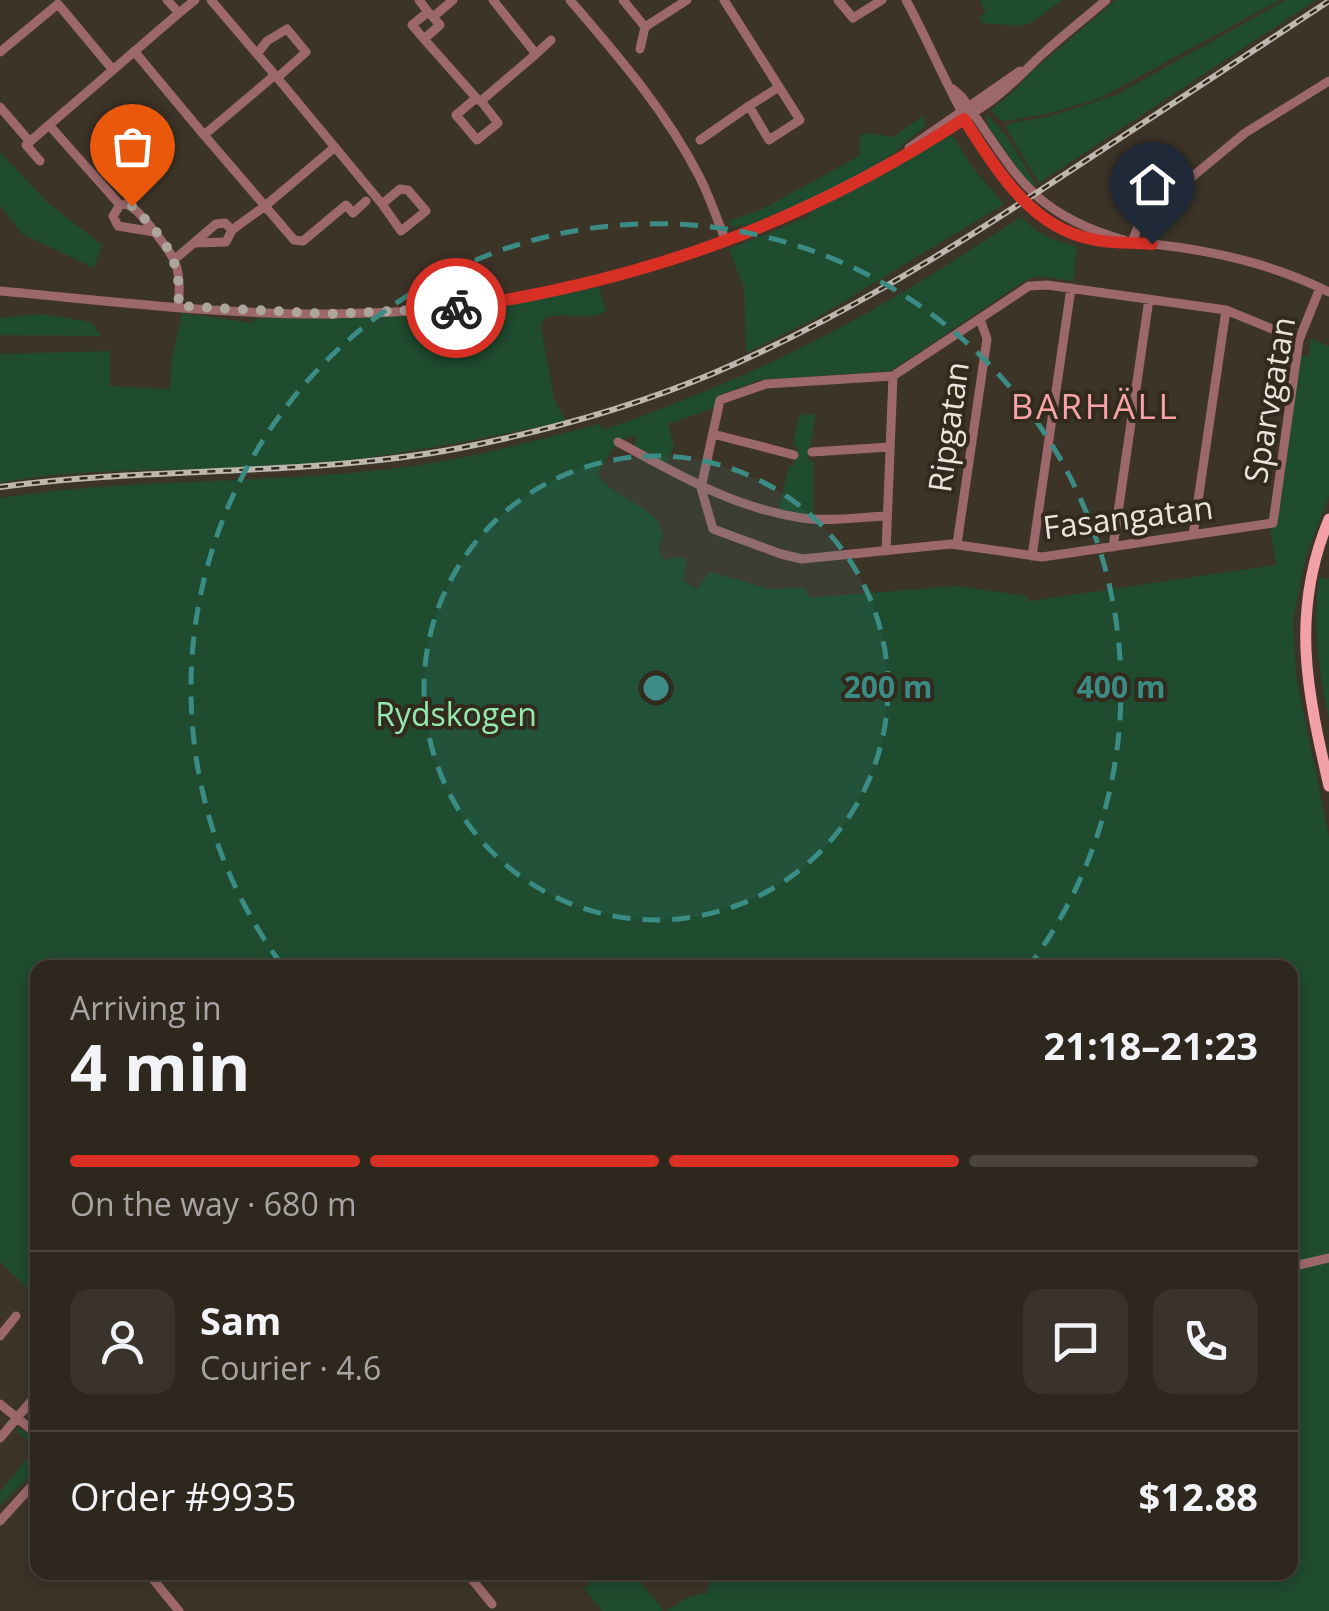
<!DOCTYPE html>
<html lang="en">
<head>
<meta charset="utf-8">
<style>
  :root { --surface:#2e271e; --page:#3a332b; --text:#f1f3f6; --muted:#a7a5a4; --line:#49443c; --accent:#d93025 }
  body { margin:0; font-family:"Open Sans",sans-serif; background:var(--page); color:var(--text); height:100vh; display:flex; flex-direction:column; font-size:38px; white-space:nowrap }
  * { box-sizing:border-box; margin:0 }
  p { font-size:32px; color:var(--muted) }
  .icon { flex:none; width:55px; height:55px; fill:none; stroke:currentColor; stroke-width:2; stroke-linecap:round; stroke-linejoin:round }
  .map { position:relative; flex:1; overflow:hidden }
  .sheet { position:absolute; left:30px; top:960px; width:1268px; height:620px; display:flex; flex-direction:column; background:var(--surface); border-radius:20px; box-shadow:0 5px 15px #0003,0 0 0 2px var(--line) }
  .sheet>* { flex:none }
  .pin { position:absolute; display:grid; place-items:center; width:85px; height:85px; color:#fff; margin:-102px -42px; border-radius:50% 50% 50% 0; rotate:-45deg; box-shadow:0 0 10px #0007 }
  .pin .icon { rotate:45deg }
  .courier { position:absolute; display:grid; place-items:center; width:100px; height:100px; margin:-50px; border:8px solid #d93025; border-radius:50%; background:#fff; color:#222; box-shadow:0 2px 12px #0007 }
  .head em { font-style:normal; font-weight:700 }
  .head div { display:flex; flex-direction:column-reverse }
  .head { display:flex; align-items:center; justify-content:space-between; height:170px; padding:0 40px }
  h1 { font-size:65px; font-weight:700; line-height:75px }
  .bar { display:grid; grid-template-columns:repeat(4,1fr); gap:15px 10px; align-content:center; height:120px; padding:0 40px }
  .bar i { height:12px; border-radius:8px; background:var(--line) }
  .bar .selected { background:var(--accent) }
  .bar p { grid-column:span 4 }
  .line { display:flex; align-items:center; gap:25px; padding:0 40px; border-top:2px solid var(--line) }
  .line div { flex:1 }
  .round { display:grid; place-items:center; flex:none; width:105px; height:105px; border-radius:20px; background:var(--page) }
  .map>svg:first-child { display:block }
  .green { fill:#1f4b2f }
  .lines { fill:none; stroke-linecap:round; stroke-linejoin:round }
  .minor { stroke:#9c686c; stroke-width:9 }
  .major { stroke:#f4a0a7; stroke-width:11 }
  .rail-casing { stroke:#beb7ae; stroke-width:6 }
  .rail { stroke:#332a1e; stroke-width:2.5; stroke-dasharray:8; stroke-linecap:butt }
  .done { stroke:#ada69d; stroke-width:10; stroke-dasharray:0 18 }
  .route { stroke:#d93025; stroke-width:12 }
  .ring { fill:none; stroke:#3b8c84; stroke-width:5; stroke-dasharray:18 12 }
  .labels { text-anchor:middle; stroke-width:8; stroke-linejoin:round; paint-order:stroke }
  .street-label { font-size:32px; fill:#eae4dc; stroke:#332a1e }
  .park-label { font-size:32px; fill:#92e9ae; stroke:#332a1e }
  .neighbourhood-label { font-size:35px; letter-spacing:2.5px; fill:#f7a3a7; stroke:#332a1e }
  .centre { fill:#3b8c84; stroke:#332a1e; stroke-width:5 }
  .ring-label { font-size:30px; text-anchor:middle; font-weight:bold; fill:#3b8c84; stroke:#332a1e; stroke-width:8; stroke-linejoin:round; paint-order:stroke }
</style>
</head>
<body>
<div class="map">
<svg width="1329" height="1611" viewBox="0 0 1329 1611">
  <rect width="100%" height="100%" fill="#3d3428"/>
  <path class="green" d="M980 0H1062C1020 32 1032 26 982 23L979 17 986 12Z
    M1116 0H1280L1100 98 1050 113 1007 121 1000 120 991 110C1008 95 1018 89 1030 73Z
    M1286 0H1316L1039 183 1006 128 1007 124 1051 116 1116 95Z
    M986 113 1007 137 1036 185 1032 187 1028 183 988 126Z
    M925 115 924 127C909 137 903 147 889 156 851 182 775 224 732 227L729 221 763 209 859 156 860 136 867 133 893 137Z
    M951 134 976 172 1004 204 815 319 746 353 744 288 729 249 808 217V214L821 206Z
    M0 152 47 202 102 245 94 268 22 234 0 205Z
    M1021 217C1038 235 1054 241 1077 246L1073 281 1035 276 1023 282 891 371 759 380 717 396 714 408 668 424 674 447 665 465 635 449 636 438 633 436 619 440 597 474C613 501 656 503 663 535 659 545 657 551 664 560L678 557 686 559 684 581 696 590 710 572 769 589 805 588 809 598 955 586 1028 596 1026 601H1030L1276 565 1270 526 1277 525 1301 356H1309L1310 338 1329 346V496L1305 559 1293 621 1296 676 1329 837V1611H665L691 1596 707 1593 711 1575 715 1573 1290 1572V968H38L37 1297 0 1262V498C126 478 255 484 382 470 456 462 528 443 599 424L604 430C679 403 753 373 824 336 892 301 957 259 1021 217Z
    M599 287 606 311C587 323 563 309 543 319L541 328 554 399 566 421C474 441 383 459 289 466 193 473 94 465 0 483V354L110 351V386L170 389 172 359 182 313 253 323 254 319 268 318C381 322 489 311 599 287Z
    M42 314 91 322 101 336 0 335V318Z
    M816 414 808 460 813 461V516L779 509 789 465 794 466 798 447 793 445 799 415Z
    M1319 577 1329 579V718C1318 669 1313 627 1319 577Z
    M13 1428 21 1429 37 1443V1469L0 1505V1492L36 1448Z
    M603 1573H633L664 1611H602L584 1588Z"/>
  <g class="lines">
    <path class="minor" d="M167 0 179 13 195 0
      M211 0 257 54
      M419 0 428 12
      M493 0 536 54 551 40
      M570 0C618 56 665 110 699 176 710 197 717 220 726 241
      M623 0 645 27
      M724 0 800 120 769 140 749 106 779 87
      M838 0 853 18 882 0
      M906 0C949 78 994 219 1092 240 1112 244 1133 241 1153 244 1215 251 1273 264 1329 292
      M433 17 440 25 424 39 412 25 428 12 433 17 453 0
      M424 39 478 100
      M640 49 645 27 687 0
      M134 51 204 135
      M0 52 58 4 113 70
      M275 75 382 204
      M953 89 962 97C1016 173 1029 213 1124 240
      M475 99 456 115 477 140 498 123 481 101 536 54
      M0 107 30 142
      M49 125 179 13
      M700 140 749 106
      M335 147 265 206 294 240 303 241 346 205 353 213 366 201
      M909 148 1020 71
      M40 161 26 145 49 125 120 205 126 204C137 209 142 217 150 226 174 257 183 265 178 307
      M400 189 408 190 426 211 401 231 382 204Z
      M120 205 113 216 118 226 154 232
      M232 230 265 206 204 135 275 75 257 54 267 41 287 29 306 52 277 78
      M1132 242 1141 219 1204 167 1245 133 1329 81
      M175 259 216 224 225 223 232 230 226 242 195 243
      M0 291C110 301 222 315 333 314 537 313 718 259 896 159 929 141 961 122 992 100 1007 89 1019 77 1032 64 1055 41 1082 21 1106 0
      M1299 340 1226 310 1047 285 1029 286 893 376 766 384 720 400 701 488 713 529 781 554 802 559 951 544 1042 557 1273 523 1299 340 1320 288
      M713 434 794 455
      M618 442C677 474 734 508 802 518 829 522 860 517 887 516
      M812 452 890 447
      M1193 535 1226 310
      M957 544 987 339 980 319
      M1113 547 1149 299
      M886 551 893 376
      M1032 556 1071 288
      M1299 1265 1329 1258
      M0 1336 16 1316
      M0 1404 38 1435
      M0 1438 38 1393
      M0 1521 38 1479
      M147 1572 179 1611
      M466 1572 492 1604"/>
    <path class="major" d="M1329 519C1290 613 1307 691 1329 786"/>
    <g class="rail-casing">
      <path id="rail" d="M0 487C153 466 308 477 460 448 546 431 633 407 714 373 833 322 942 255 1050 184 1143 123 1236 62 1329 1"/>
    </g>
    <use href="#rail" class="rail"/>
  </g>
  <g class="lines">
    <path class="done" d="M132 206C164 237 183 261 178 306L330 314 456 308"/>
    <path class="route" d="M456 308C644 281 805 223 964 119 996 168 1029 226 1091 239 1111 244 1132 242 1152 244"/>
  </g>
  <circle cx="656" cy="688" r="232" fill="#3b8c84" fill-opacity=".12"/>
  <g class="ring">
    <circle cx="656" cy="688" r="232"/>
    <path d="M282 965A465 465 0 1 1 1030 965"/>
  </g>
  <g class="labels">
    <g class="street-label">
      <text transform="translate(1270 400) rotate(-80)" y="11">Sparvgatan</text>
      <text transform="translate(949 427) rotate(-82)" y="11">Ripgatan</text>
      <text transform="translate(1128 518) rotate(-7)" y="11">Fasangatan</text>
    </g>
    <g class="park-label">
      <text x="456" y="726">Rydskogen</text>
    </g>
    <g class="neighbourhood-label">
      <text x="1095" y="419">BARHÄLL</text>
    </g>
  </g>
  <circle cx="656" cy="688" r="15" class="centre"/>
  <g class="ring-label">
    <text x="888" y="698">200 m</text>
    <text x="1121" y="698">400 m</text>
  </g>
</svg>
<div class="pin" style="left:132px;top:206px;background:#ea580c"><svg class="icon" aria-label="bag" viewBox="0 0 24 24"><path d="M5 8h14l-1 12H6zM9 8a3 3 0 0 1 6 0"/></svg></div>
<div class="pin" style="left:1152px;top:244px;background:#1f2937"><svg class="icon" aria-label="home" viewBox="0 0 24 24"><path d="M3 11l9-7 9 7M6 9v11h12V9"/></svg></div>
<div class="courier" style="left:456px;top:308px"><svg class="icon" aria-label="bike" viewBox="0 0 24 24"><circle cx="6" cy="16" r="4"/><circle cx="18" cy="16" r="4"/><path d="M6 16l4-8h5l3 8M10 8l3 8H6M13 5h3"/></svg></div>
<section class="sheet">
<div class="head"><div><h1>4 min</h1><p>Arriving in</p></div><em>21:18–21:23</em></div>
<div class="bar"><i class="selected"></i><i class="selected"></i><i class="selected"></i><i></i><p>On the way · 680 m</p></div>
<div class="line" style="height:180px"><a class="round"><svg class="icon" aria-label="person" viewBox="0 0 24 24"><circle cx="12" cy="8" r="4"/><path d="M4 21q1-7 8-7t8 7"/></svg></a><div><b>Sam</b><p>Courier · 4.6</p></div><a class="round"><svg class="icon" aria-label="chat" viewBox="0 0 24 24"><path d="M4 5h16v11H9l-5 4z"/></svg></a><a class="round"><svg class="icon" aria-label="phone" viewBox="0 0 24 24"><path d="M5 4h4l2 5-3 2q2 4 5 5l2-3 5 2v4C11 20 4 13 5 4z"/></svg></a></div>
<div class="line" style="height:130px"><div>Order #9935</div><b>$12.88</b></div>
</section>
</div>
</body>
</html>
